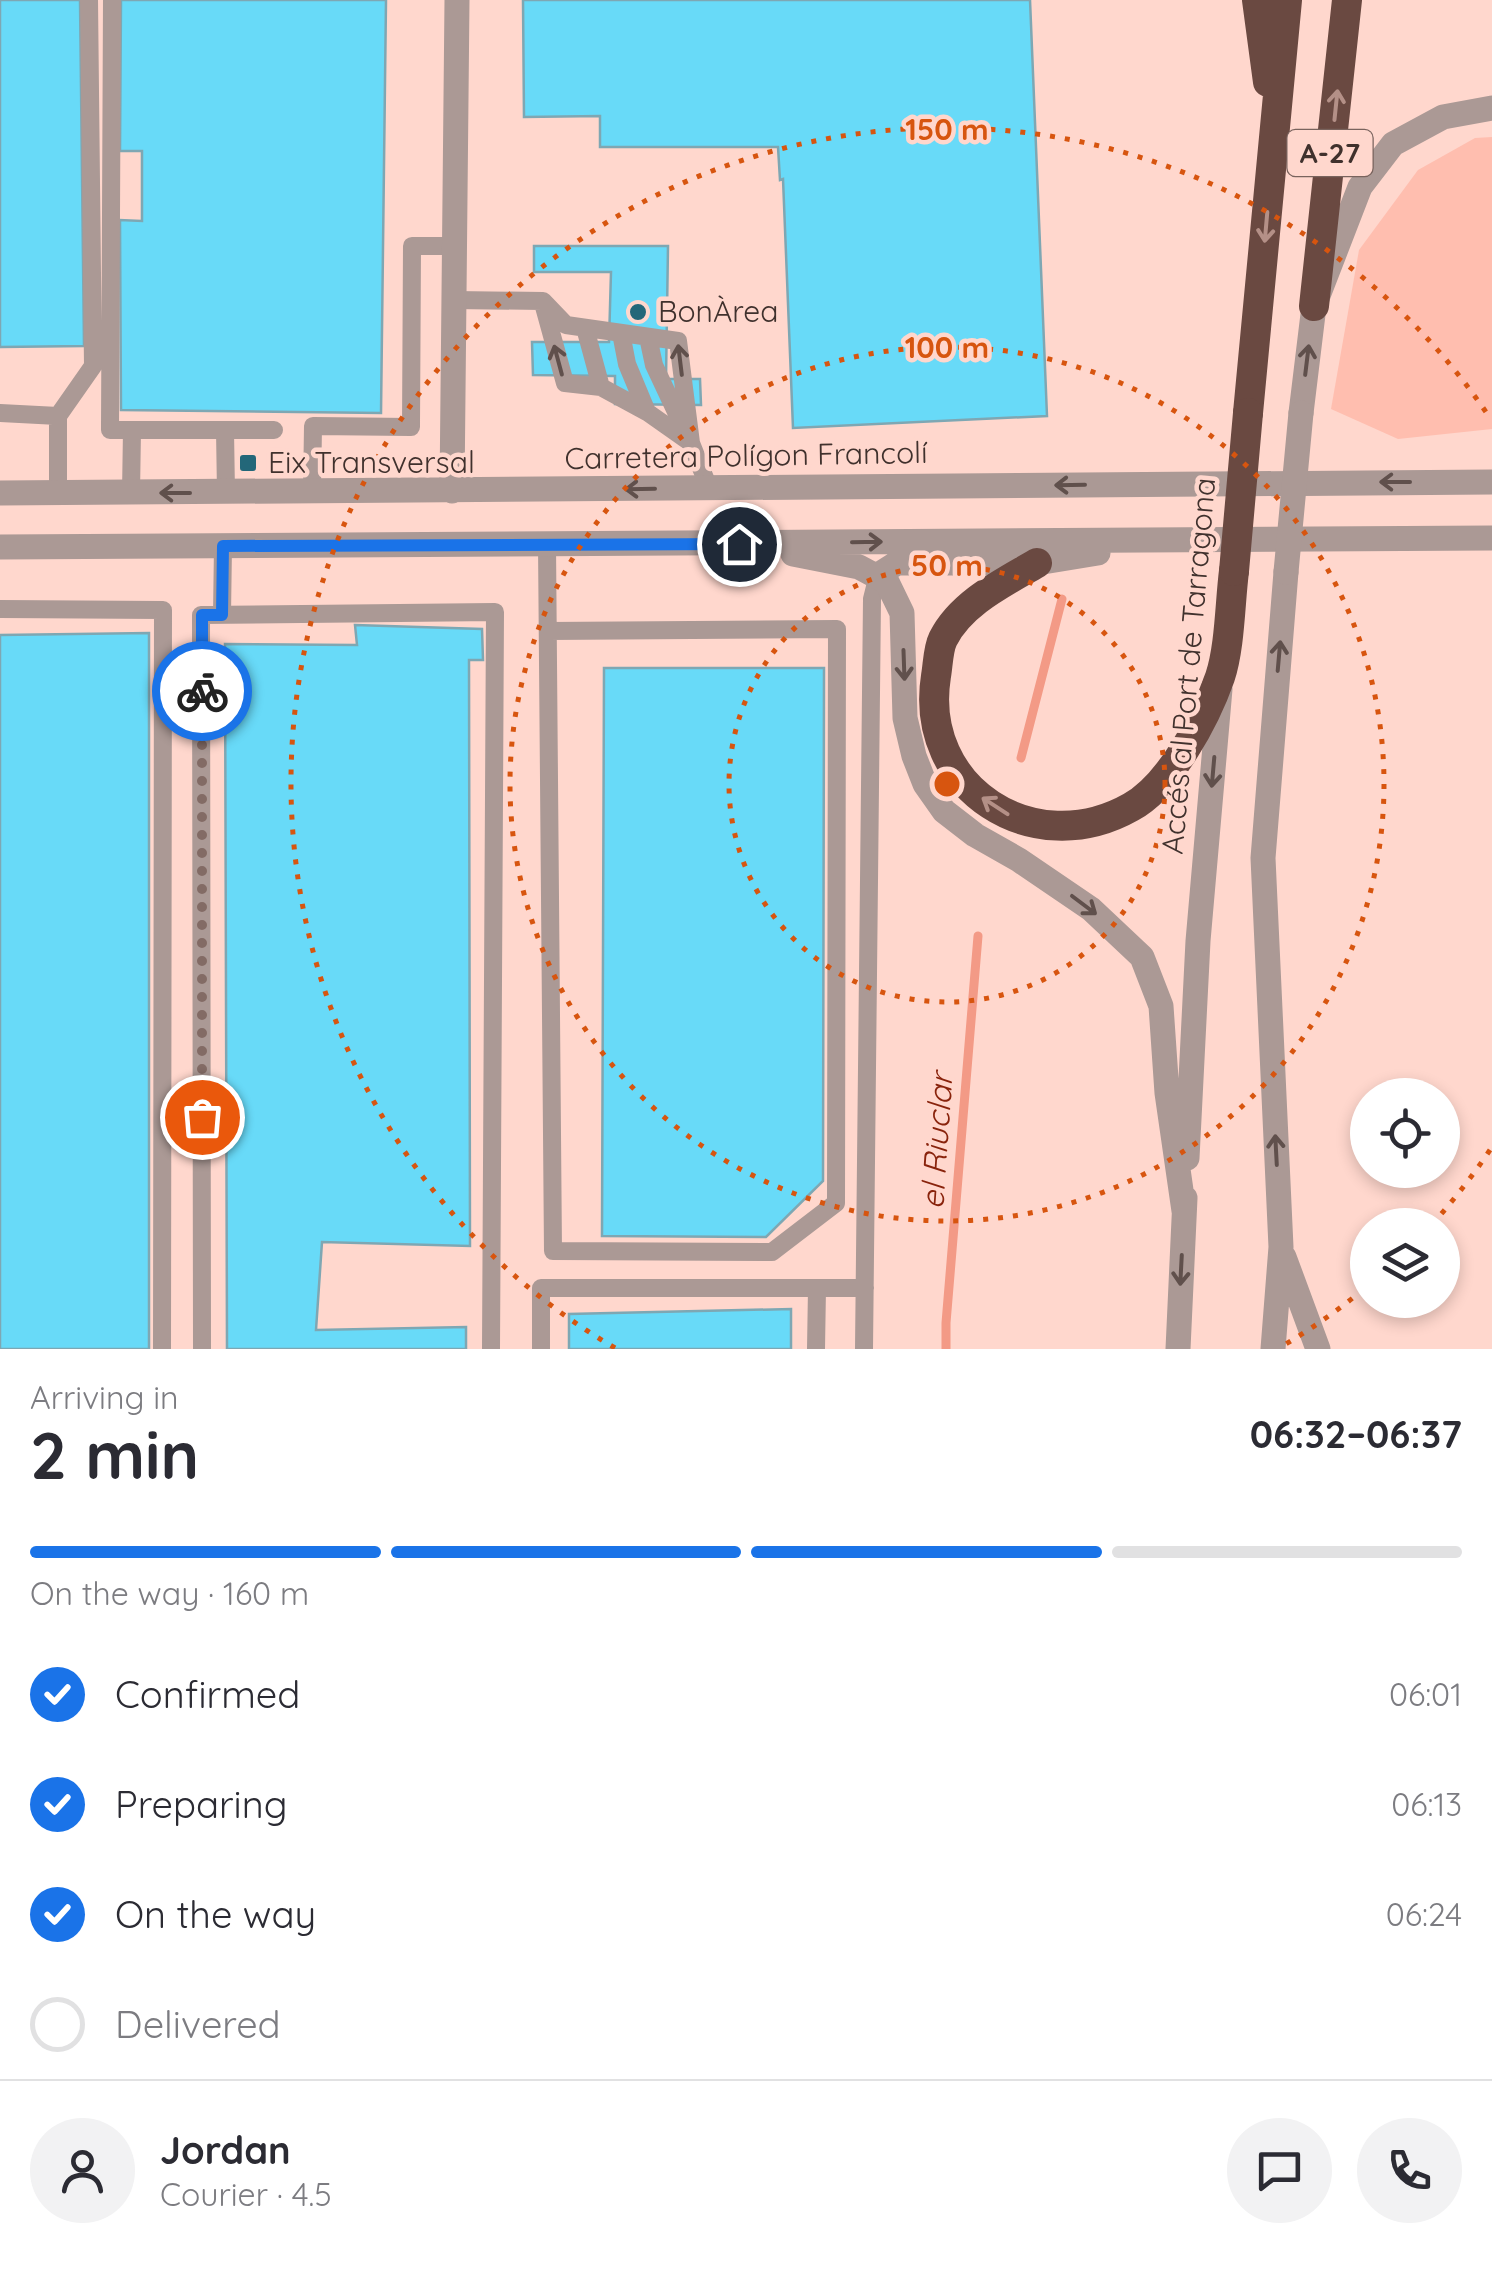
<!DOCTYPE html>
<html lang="en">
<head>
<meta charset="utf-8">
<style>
  :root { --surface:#fff; --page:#f2f2f3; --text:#2b2b33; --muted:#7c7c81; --line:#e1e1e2; --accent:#1a73e8 }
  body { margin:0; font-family:Quicksand,sans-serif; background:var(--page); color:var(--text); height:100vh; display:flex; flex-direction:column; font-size:38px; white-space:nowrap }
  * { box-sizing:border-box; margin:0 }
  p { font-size:32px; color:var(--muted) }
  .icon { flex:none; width:55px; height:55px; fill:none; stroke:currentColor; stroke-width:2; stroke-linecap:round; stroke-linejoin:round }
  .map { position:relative; height:1349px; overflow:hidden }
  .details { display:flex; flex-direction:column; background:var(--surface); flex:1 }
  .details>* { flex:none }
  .buttons { position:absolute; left:1350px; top:1078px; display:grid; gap:20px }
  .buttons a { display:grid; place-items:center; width:110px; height:110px; border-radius:50%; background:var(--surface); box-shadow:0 5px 15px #0003; font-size:50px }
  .pin { position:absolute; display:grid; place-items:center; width:85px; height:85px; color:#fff; margin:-42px; border:5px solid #fff; border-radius:50%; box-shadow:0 2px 10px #0007 }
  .courier { position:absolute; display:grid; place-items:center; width:100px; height:100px; margin:-50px; border:8px solid #1a73e8; border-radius:50%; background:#fff; color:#222; box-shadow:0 2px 12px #0007 }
  .overview em { font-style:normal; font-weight:700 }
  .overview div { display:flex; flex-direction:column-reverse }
  .overview { display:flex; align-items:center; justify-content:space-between; height:170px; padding:0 30px }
  h1 { font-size:65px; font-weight:700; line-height:75px }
  .bar { display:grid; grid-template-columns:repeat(4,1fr); gap:15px 10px; align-content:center; height:120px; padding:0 30px }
  .bar i { height:12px; border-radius:8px; background:var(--line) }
  .bar .selected { background:var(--accent) }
  .bar p { grid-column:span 4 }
  .line { display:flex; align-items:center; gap:25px; padding:0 30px; border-top:2px solid var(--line) }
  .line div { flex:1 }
  .round { display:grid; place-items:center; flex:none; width:105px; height:105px; border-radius:52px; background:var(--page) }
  ol { padding:0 30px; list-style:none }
  li { display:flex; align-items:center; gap:30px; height:110px }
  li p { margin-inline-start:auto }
  li .icon { padding:10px; border-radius:50%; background:var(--accent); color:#fff; stroke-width:4 }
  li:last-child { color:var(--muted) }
  li i { width:55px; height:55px; border:5px solid var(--line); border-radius:50% }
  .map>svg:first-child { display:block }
  .green { fill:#ffbeaf }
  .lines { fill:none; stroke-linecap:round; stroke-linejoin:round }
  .stream { stroke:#f39a86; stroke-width:9 }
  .building { fill:#68daf8; stroke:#7ea7b3; stroke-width:2.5 }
  .lane { stroke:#ab9995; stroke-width:18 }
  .street { stroke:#ab9995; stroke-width:25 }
  .highway { stroke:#6a4941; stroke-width:30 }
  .street-bridge { stroke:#ab9995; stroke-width:25 }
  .highway-bridge { stroke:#6a4941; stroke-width:30 }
  .oneway { stroke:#b49087 }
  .oneway2 { stroke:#60504c }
  .done { stroke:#836b65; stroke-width:10; stroke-dasharray:0 18 }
  .route { stroke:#1a73e8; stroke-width:12 }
  .ring { fill:none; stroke:#d7550f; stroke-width:5; stroke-dasharray:5 10 }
  .poi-dot { fill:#236779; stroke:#ffd7cd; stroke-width:4 }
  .labels { text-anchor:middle; stroke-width:9; stroke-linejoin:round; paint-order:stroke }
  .shield { fill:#ffd7cd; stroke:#79635d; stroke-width:2.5 }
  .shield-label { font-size:28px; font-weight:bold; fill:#40312d }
  .poi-label { font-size:30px; fill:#40312d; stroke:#ffd7cd; text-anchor:start }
  .street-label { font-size:30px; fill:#40312d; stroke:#ffd7cd }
  .water-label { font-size:32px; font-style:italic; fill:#89230c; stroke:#ffd7cd }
  .centre { fill:#d7550f; stroke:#ffd7cd; stroke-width:5 }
  .ring-label { font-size:30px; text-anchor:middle; font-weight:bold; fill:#d7550f; stroke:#ffd7cd; stroke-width:9; stroke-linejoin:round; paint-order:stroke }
</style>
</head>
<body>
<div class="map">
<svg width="1492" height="1349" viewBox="0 0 1492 1349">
  <rect width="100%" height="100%" fill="#ffd7cd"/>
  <path class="green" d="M1492 137V429L1398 439 1331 409 1359 250 1418 170 1475 138Z"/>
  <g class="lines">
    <path class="stream" d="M1021 758 1062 599
      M946 1349V1323L978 936"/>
  </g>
  <path class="building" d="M0 0H80L84 346 0 347Z
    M121 0H386L381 413 121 410 120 220 142 221V151H120Z
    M523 0H1030L1047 416 793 428 783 179 780 180 778 147H600V116L524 117Z
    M534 246H668L666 379H700L701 405 615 404V376L533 375 532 342H609L611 272H534Z
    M355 625 482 629 483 660H469L470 1246 322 1242 316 1330 466 1327V1349H227L225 644 357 645Z
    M149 633V1349H0V635Z
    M604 668H824L823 1181 766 1237 602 1236Z
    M791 1309V1349H569V1314Z"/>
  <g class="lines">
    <path class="lane" d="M112 0 110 430H274
      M454 300 543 301 566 325 678 341 691 443 709 488
      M543 303 565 383 601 387
      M585 328 601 387 647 412
      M621 333 627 364 647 412 691 443
      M648 337 654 365 684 429
      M0 413 58 416
      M225 430 226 493
      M312 492 313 426 411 427 412 246H455
      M58 493V416L93 366 89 0
      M131 493 132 430
      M547 544 553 1251 772 1252 836 1203 837 629 548 631
      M0 609 163 610 162 1349
      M222 615 223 546
      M202 1349 201 615 495 612 491 1349
      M541 1349V1288H865
      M816 1349 817 1288
      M864 1349 872 599 878 575"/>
    <path class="street" d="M1301 413 1314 306 1360 187 1393 144 1443 117 1492 108
      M452 491 457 0
      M0 493 1492 482
      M0 547 1492 538
      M793 554 859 567 887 582 902 613 905 718 914 756 925 784 944 811 975 835 1019 860 1091 909 1142 957 1161 1006 1167 1093 1184 1211
      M878 575 897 563H1037L1098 553
      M1187 1158 1198 941 1220 689
      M1284 1257 1318 1349
      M1178 1349 1185 1198
      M1273 1349 1281 1247 1263 858 1286 572"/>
    <path class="highway" d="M1257 0 1268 82
      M1314 306 1347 0
      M1248 413 1287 0
      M1037 563C1003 583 961 603 943 639 938 649 938 665 936 676 918 789 1034 862 1131 807 1170 786 1206 717 1220 677 1230 647 1230 602 1234 571"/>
    <path class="street-bridge" d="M1286 572 1301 413"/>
    <path class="highway-bridge" d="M1234 571 1248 413"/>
  </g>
  <defs><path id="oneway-shaft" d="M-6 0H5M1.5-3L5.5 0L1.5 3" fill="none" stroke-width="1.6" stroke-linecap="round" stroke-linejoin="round" transform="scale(2.5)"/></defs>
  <g class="oneway">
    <use href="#oneway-shaft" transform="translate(1336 105) rotate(-84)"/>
    <use href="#oneway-shaft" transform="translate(1266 227) rotate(95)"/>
    <use href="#oneway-shaft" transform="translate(995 806) rotate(-147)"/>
  </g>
  <g class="oneway2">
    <use href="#oneway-shaft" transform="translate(558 360) rotate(-105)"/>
    <use href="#oneway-shaft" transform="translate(680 360) rotate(-97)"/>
    <use href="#oneway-shaft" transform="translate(1307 360) rotate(-83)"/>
    <use href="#oneway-shaft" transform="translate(1395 482) rotate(180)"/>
    <use href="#oneway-shaft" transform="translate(1070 485) rotate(179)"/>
    <use href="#oneway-shaft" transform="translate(640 489) rotate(179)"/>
    <use href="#oneway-shaft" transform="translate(175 493) rotate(180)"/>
    <use href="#oneway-shaft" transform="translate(867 542) rotate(-1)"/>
    <use href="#oneway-shaft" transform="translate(1279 656) rotate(-85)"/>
    <use href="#oneway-shaft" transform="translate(904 665) rotate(88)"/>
    <use href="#oneway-shaft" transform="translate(1213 772) rotate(95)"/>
    <use href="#oneway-shaft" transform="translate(1084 905) rotate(37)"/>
    <use href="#oneway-shaft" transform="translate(1276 1150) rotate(-93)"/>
    <use href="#oneway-shaft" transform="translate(1181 1270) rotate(93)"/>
  </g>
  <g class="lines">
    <path class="done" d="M202 691V1117"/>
    <path class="route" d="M202 691V615H222L223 546 739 544"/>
  </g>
  <g class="ring">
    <circle cx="947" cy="784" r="218"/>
    <circle cx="947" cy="784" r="437"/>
    <path d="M1490 1150A655 655 0 0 1 1434 1222M1364 1289A655 655 0 0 1 1279 1348M615 1348A655 655 0 1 1 1490 418"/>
  </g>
  <g class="poi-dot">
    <circle cx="638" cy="312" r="10"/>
    <rect x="238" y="453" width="20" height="20" rx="5"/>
  </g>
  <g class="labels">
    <rect class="shield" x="1287.5" y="130" width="85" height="46" rx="8"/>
    <g class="shield-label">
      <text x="1330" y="163">A-27</text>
    </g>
    <g class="poi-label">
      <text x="658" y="322">BonÀrea</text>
      <text x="268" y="473">Eix Transversal</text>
    </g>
    <g class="street-label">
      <text transform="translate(746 456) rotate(-1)" y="10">Carretera Polígon Francolí</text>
      <text transform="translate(1189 666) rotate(-85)" y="10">Accés al Port de Tarragona</text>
    </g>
    <g class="water-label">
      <text transform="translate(937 1141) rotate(-86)" y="11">el Riuclar</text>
    </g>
  </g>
  <circle cx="947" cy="784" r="15" class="centre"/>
  <g class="ring-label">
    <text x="947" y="140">150 m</text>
    <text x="947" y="358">100 m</text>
    <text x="947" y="576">50 m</text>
  </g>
</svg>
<div class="buttons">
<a><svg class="icon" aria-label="locate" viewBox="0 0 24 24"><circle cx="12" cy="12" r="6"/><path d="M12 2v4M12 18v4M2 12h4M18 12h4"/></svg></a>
<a><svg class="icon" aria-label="layers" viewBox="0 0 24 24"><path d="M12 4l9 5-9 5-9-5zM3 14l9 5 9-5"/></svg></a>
</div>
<div class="pin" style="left:202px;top:1117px;background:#ea580c"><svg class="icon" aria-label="bag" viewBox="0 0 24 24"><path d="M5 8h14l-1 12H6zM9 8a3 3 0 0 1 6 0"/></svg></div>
<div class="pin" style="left:739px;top:544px;background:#1f2937"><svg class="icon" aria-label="home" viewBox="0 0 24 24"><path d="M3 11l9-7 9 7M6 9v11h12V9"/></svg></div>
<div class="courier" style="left:202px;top:691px"><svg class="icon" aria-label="bike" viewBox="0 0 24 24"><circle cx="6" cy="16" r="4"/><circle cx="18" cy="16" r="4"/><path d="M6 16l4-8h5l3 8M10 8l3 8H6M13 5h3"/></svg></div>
</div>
<section class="details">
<div class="overview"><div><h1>2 min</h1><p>Arriving in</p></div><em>06:32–06:37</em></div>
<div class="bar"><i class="selected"></i><i class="selected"></i><i class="selected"></i><i></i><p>On the way · 160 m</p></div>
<ol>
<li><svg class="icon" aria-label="check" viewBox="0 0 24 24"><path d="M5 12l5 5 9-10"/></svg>Confirmed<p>06:01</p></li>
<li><svg class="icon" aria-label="check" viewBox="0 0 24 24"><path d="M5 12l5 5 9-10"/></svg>Preparing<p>06:13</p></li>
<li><svg class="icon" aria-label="check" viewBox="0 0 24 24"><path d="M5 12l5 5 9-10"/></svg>On the way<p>06:24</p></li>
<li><i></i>Delivered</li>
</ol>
<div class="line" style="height:180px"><a class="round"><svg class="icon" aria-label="person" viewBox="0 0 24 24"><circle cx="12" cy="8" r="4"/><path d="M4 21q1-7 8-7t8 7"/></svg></a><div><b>Jordan</b><p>Courier · 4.5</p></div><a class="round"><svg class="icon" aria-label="chat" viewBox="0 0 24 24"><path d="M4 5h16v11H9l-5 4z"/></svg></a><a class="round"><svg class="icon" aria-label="phone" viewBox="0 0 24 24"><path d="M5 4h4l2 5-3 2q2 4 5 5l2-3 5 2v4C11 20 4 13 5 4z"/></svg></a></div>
</section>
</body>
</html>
